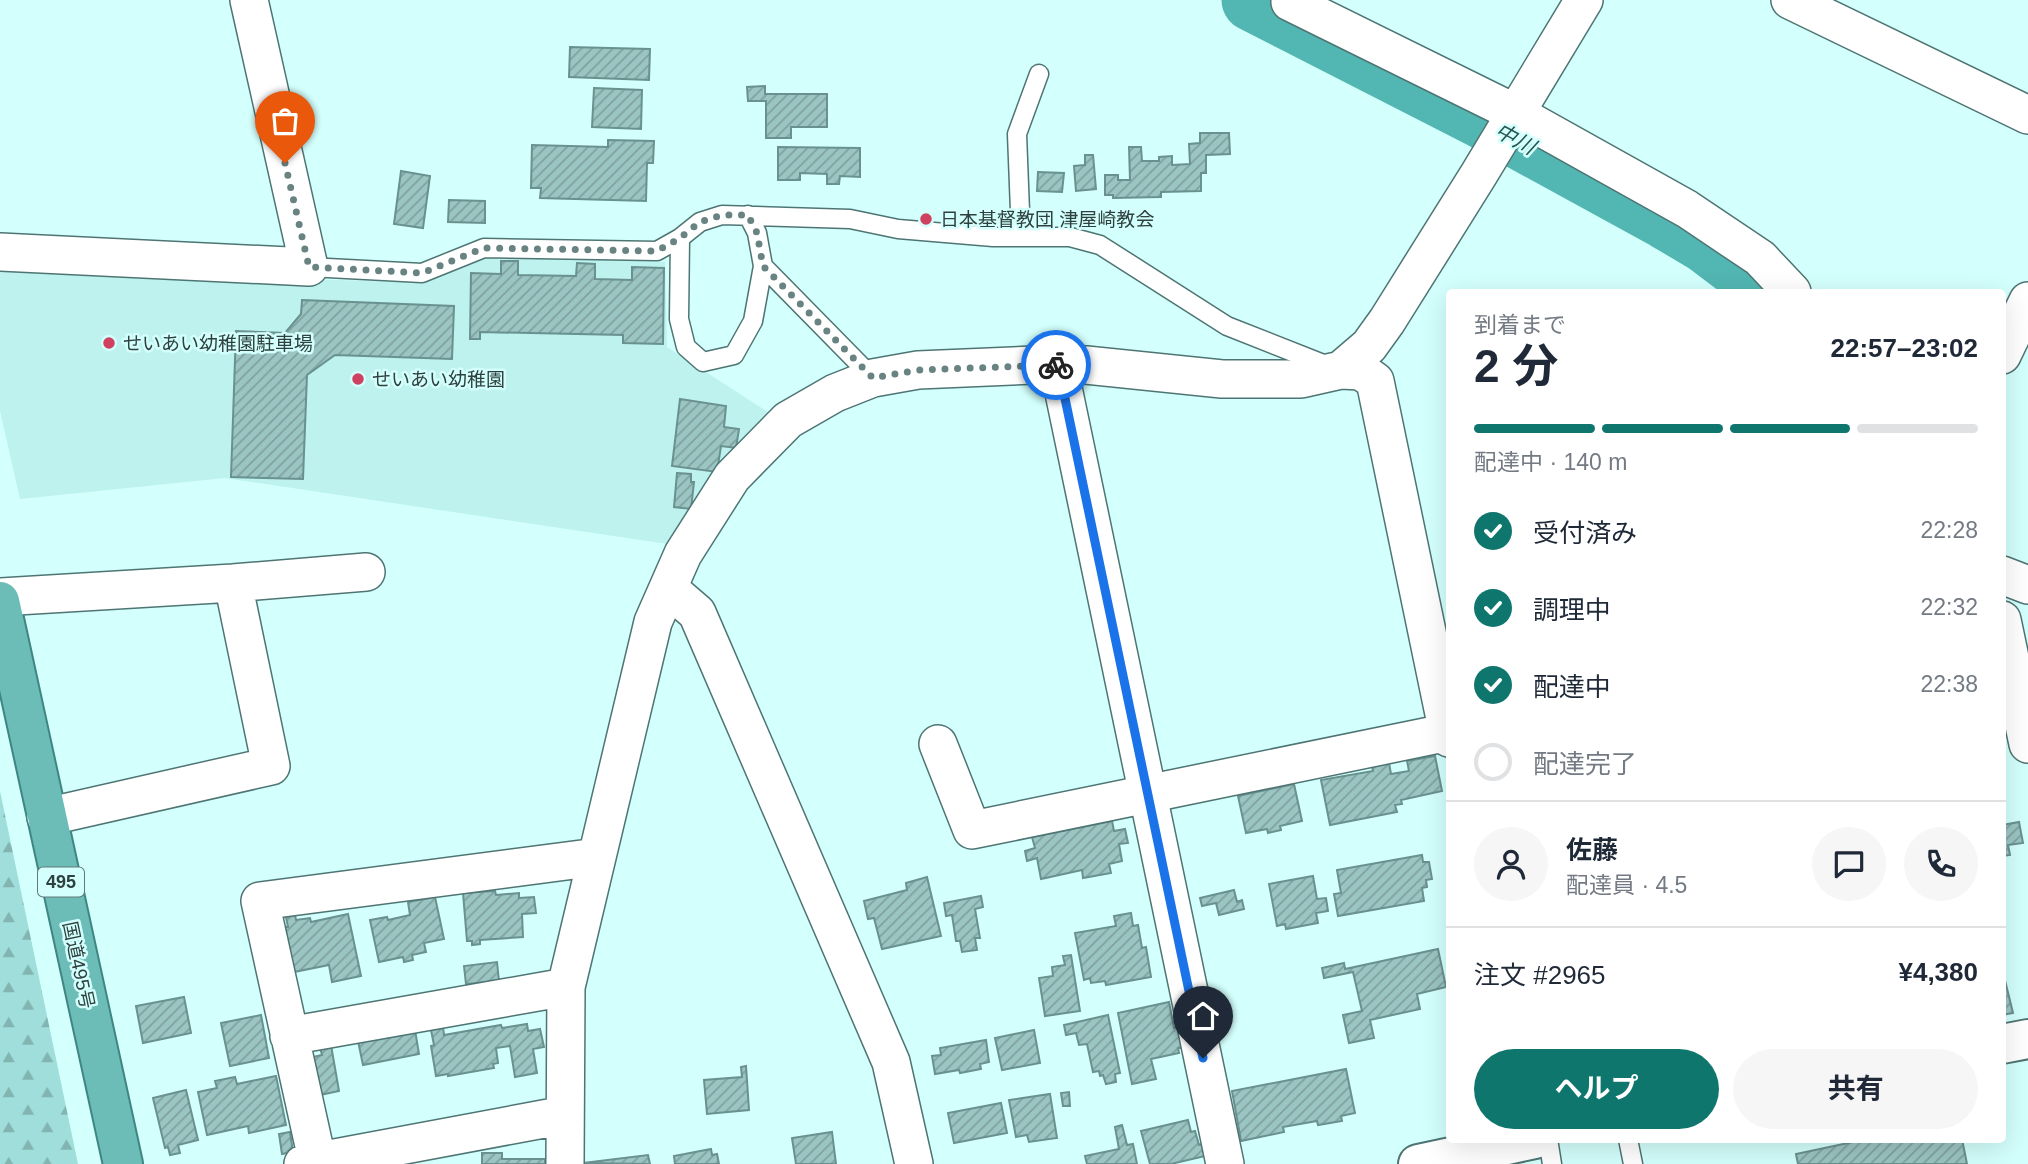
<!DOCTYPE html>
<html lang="ja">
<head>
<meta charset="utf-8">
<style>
  :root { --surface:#fff; --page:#f6f6f7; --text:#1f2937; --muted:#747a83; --line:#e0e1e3; --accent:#0f766e }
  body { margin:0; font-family:Arial,"Noto Sans JP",sans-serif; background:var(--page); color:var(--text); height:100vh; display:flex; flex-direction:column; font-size:26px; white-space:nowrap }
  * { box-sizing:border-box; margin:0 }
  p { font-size:23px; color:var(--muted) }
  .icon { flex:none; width:38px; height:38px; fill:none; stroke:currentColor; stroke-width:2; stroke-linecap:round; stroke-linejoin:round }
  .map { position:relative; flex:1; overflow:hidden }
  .panel { position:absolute; left:1446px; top:289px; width:560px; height:854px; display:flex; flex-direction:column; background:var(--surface); border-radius:7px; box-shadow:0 7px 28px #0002 }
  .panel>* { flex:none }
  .pin { position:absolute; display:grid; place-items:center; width:60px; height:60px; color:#fff; margin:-72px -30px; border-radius:50% 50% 50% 0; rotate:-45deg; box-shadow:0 0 7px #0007 }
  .pin .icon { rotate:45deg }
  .courier { position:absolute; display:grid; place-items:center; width:70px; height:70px; margin:-35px; border:5px solid #1a73e8; border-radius:50%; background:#fff; color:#222; box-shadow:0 2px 9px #0007 }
  .headline em { font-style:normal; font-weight:700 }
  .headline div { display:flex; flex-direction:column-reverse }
  .headline { display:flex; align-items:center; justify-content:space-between; height:119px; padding:0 28px }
  h1 { font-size:46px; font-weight:700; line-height:52px }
  .bar { display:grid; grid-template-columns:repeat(4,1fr); gap:10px 7px; align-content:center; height:84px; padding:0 28px }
  .bar i { height:9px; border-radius:5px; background:var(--line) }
  .bar .active { background:var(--accent) }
  .bar p { grid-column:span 4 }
  .line { display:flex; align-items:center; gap:18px; padding:0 28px; border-top:2px solid var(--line) }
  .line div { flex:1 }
  .round { display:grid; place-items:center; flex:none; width:74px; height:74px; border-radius:37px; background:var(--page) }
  ol { padding:0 28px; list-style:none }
  li { display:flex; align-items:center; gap:21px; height:77px }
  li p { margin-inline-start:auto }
  li .icon { padding:7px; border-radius:50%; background:var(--accent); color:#fff; stroke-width:4 }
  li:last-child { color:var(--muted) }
  li i { width:38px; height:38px; border:4px solid var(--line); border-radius:50% }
  .action { display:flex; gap:14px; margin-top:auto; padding:14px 28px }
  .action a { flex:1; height:80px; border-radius:42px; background:var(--accent); color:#fff; font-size:28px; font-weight:700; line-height:80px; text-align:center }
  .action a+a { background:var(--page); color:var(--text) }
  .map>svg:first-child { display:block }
  .built { fill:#bdf2ef }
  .forest { fill:url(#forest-firs) }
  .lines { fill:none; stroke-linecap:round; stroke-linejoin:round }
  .river { stroke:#52b6b2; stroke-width:63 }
  .building { fill:url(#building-hatch); stroke:#69918f; stroke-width:2 }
  .service-casing { stroke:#4e7573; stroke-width:21 }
  .minor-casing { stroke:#4e7573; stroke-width:40 }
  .tertiary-casing { stroke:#4e7573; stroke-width:42 }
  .trunk-casing { stroke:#3f8683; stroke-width:42 }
  .service { stroke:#fff; stroke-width:18 }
  .minor { stroke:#fff; stroke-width:37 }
  .tertiary { stroke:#fff; stroke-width:38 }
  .trunk { stroke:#6cbcb8; stroke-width:38 }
  .done { stroke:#688381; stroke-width:7; stroke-dasharray:0 12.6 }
  .route { stroke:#1a73e8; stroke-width:9 }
  .poi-dot { fill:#d04060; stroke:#d3fffc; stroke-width:2.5 }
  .labels { text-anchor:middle; stroke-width:5; stroke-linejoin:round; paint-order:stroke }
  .shield { fill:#d3fffc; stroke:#607978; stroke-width:2 }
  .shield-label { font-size:18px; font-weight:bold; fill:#2e403f }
  .poi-label { font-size:19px; fill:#2e403f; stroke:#d3fffc; text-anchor:start }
  .street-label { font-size:19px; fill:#2e403f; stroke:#d3fffc }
  .water-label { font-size:21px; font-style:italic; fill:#285452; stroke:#d3fffc }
</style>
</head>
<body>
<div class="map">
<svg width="2028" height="1164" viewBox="0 0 2028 1164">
  <defs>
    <pattern id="forest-firs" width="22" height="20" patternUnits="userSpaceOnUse" patternTransform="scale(1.75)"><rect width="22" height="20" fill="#9fdeda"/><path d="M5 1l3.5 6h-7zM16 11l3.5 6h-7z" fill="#82b5b2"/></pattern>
    <pattern id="building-hatch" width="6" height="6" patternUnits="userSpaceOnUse" patternTransform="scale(1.75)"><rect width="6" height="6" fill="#9bc5c2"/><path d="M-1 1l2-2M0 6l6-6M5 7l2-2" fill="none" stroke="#7fa19f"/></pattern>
  </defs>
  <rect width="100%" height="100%" fill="#d3fffc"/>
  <path class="built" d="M486 254 665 262 667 347 774 416 674 545 225 478 20 499 0 411V265L215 276 426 283Z"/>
  <path class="forest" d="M0 791 78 1164H0Z"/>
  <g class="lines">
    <path class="river" d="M1253 0 1480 116 1666 218 1705 241 1742 269 1768 292"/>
  </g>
  <path class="building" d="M570 47 650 49 649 80 569 77Z
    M765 86V94H827V127H791V138H766V101H748L747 87Z
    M594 88 642 90 641 129 592 127Z
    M1200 133H1229L1230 154 1206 155V173H1201V191L1161 192V197L1113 198V195H1105V175H1118V180H1130L1129 147H1141L1142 161H1159V157L1172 156V165L1190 164 1189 144 1200 143Z
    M608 140 654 141 653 163H647L646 201 540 198 541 188H531L532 145 608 147Z
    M778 147 860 148V177L840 176 839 184H827V174L800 173V180H778Z
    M1085 155H1093L1096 189 1076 191 1074 166 1085 165Z
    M401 171 430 176 423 228 394 224Z
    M1038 172 1064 173 1062 192 1037 191Z
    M449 200 485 201V223L448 222Z
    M501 261H518V275L576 276 577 263 595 264V279L632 280V267L664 268 663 344 623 343V335L480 332V339H470L471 273 501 274Z
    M302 300 454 306 452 359 335 355 307 375 303 479 231 477 236 331 285 333 301 314Z
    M680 399 726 406 724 427 739 429 736 448 721 446 717 472 672 466Z
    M677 473 691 474V482H694L691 509 674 507Z
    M1435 756 1442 791 1401 800 1402 804 1395 805 1397 812 1330 825 1321 780 1373 771 1372 766 1389 763 1391 774 1409 771 1407 761Z
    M1294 784 1302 821 1280 826 1281 830 1268 833 1267 829 1246 833 1238 796Z
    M1112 821 1114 831 1125 829 1128 843 1119 844 1122 861 1109 864 1111 873 1083 878 1082 870 1041 879 1037 858 1027 861 1025 851 1035 848 1032 837Z
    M2019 822 2023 843 2008 845 2010 855 2002 856V825Z
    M1422 855 1423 862H1429L1432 879 1426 880 1427 887 1422 888 1424 901 1338 916 1334 894 1341 893 1337 870Z
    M1313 876 1317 899 1326 898 1328 911 1316 913 1318 923 1286 929 1285 924 1277 926 1269 884Z
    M927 877 941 936 882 949 874 918 868 919 864 901 907 890 906 883Z
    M1234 890 1237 902 1242 900 1244 909 1219 915 1216 903 1202 906 1200 898Z
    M495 891 496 895 519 893V898L534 897 536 913 522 914 523 937 480 940V944L472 945V941H467L463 893Z
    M981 896 983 907 975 909 980 938H975L977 950 962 952 960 941H956L952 915 946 916 944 903Z
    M435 897 444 939 424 943 426 952 412 955 413 960 404 962 403 957 379 962 370 920 387 917 388 920 410 915 408 902Z
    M1131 913 1133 926 1138 925 1142 948 1146 947 1151 977 1106 985 1105 981 1091 983 1090 978 1084 980 1075 933 1116 926 1114 916Z
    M348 914 361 976 332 982 329 965 294 972 285 927H288L286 917 295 915 296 920 310 918 311 922Z
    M1438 949 1446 987 1417 994 1420 1009 1370 1020 1374 1038 1349 1043 1343 1015 1362 1011 1353 972 1324 978 1322 968 1344 963 1345 969Z
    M1071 955 1080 1011 1045 1016 1039 978 1053 976 1052 967 1065 965 1063 956Z
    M497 962 499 981 466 984 464 966Z
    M2002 968 2013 1013 2002 1015Z
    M184 997 191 1033 143 1043 136 1006Z
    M1169 1002 1174 1028 1179 1027 1183 1048H1178L1179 1053 1151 1059 1156 1079 1132 1084 1118 1013Z
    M261 1015 269 1058 230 1066 221 1023Z
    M1108 1015 1120 1073 1115 1074 1116 1082 1106 1084 1103 1075 1100 1076 1099 1071 1093 1072 1087 1044 1079 1045 1076 1033 1066 1035 1064 1025Z
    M527 1024 528 1031 540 1029 544 1047 533 1049 537 1073 515 1077 510 1046 496 1048 498 1063 493 1064 494 1068 448 1076V1074L436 1076 431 1046 434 1045 431 1030 443 1027 444 1035 501 1025 502 1028Z
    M415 1030 419 1054 363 1065 358 1041Z
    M1034 1030 1040 1063 1002 1070 995 1038Z
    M986 1040 989 1062 980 1064 981 1069 960 1073 959 1070 935 1074 932 1056 941 1055 940 1048Z
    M331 1045 339 1091 320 1095 313 1057 322 1055 320 1047Z
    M746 1066 749 1110 707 1114 704 1080 742 1077 741 1067Z
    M1346 1069 1355 1113 1341 1116 1342 1121 1318 1125 1317 1121 1283 1127 1284 1132 1241 1141 1232 1091Z
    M276 1076 286 1125 249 1133 248 1126 207 1135 198 1092 217 1088 215 1081 235 1077 237 1084Z
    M186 1090 198 1140 178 1145 180 1153 170 1155 168 1147 165 1148 153 1098Z
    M1069 1092 1070 1106H1063L1061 1093Z
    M1050 1094 1057 1138 1029 1142 1027 1135 1016 1137 1009 1100Z
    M1001 1103 1007 1133 954 1143 948 1113Z
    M1188 1120 1191 1132 1195 1131 1199 1145 1202 1144 1205 1156 1171 1164H1150L1141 1131Z
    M1122 1125 1127 1145 1133 1144 1137 1164H1087L1085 1156 1119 1149 1115 1127Z
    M290 1132 293 1152 282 1154 279 1134Z
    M832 1132 836 1164H796L792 1138Z
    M1867 1139H1962L1967 1164H1798L1796 1154Z
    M711 1149 712 1155 717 1154 719 1164H675L674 1156Z
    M482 1153H502V1159H545V1164H482Z
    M648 1155 650 1164 583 1163Z"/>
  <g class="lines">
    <g class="service-casing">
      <path id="service" d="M1021 237 1017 134 1039 74
        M680 238 679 319 686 347 703 362 734 355 753 321 763 266 757 233 748 215
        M763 266 873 378
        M309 267 422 273 484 248 657 251 680 238 700 222 722 215 850 219 898 229 993 237H1070L1100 245 1227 326 1331 367
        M1548 1139 1552 1164
        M1628 1139 1633 1164"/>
    </g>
    <g class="minor-casing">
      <path id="minor" d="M1790 0 2028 115
        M1290 2 1515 113 1687 209 1760 258 1792 292
        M0 252 309 267 249 0
        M2002 355 2028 301
        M1058 364 1225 1164
        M1341 370 1369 346 1387 321 1479 174 1584 0
        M2002 575 2028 585
        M668 588 697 613 891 1062 914 1164
        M0 597 233 583 366 572
        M2002 620 2028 744
        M938 744 972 830 1449 732
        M46 817 271 766 233 583
        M289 1036 566 987
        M303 1164 565 1115
        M318 1164 260 901 597 857
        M565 1164 566 987 653 622 683 554 732 477 788 420 835 393 873 378 918 370 1058 364 1086 365 1222 379H1301L1341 370 1361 371 1375 381 1449 738"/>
    </g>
    <g class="tertiary-casing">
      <path id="tertiary" d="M2002 1044 2028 1039
        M1418 1164 1535 1139"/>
    </g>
    <g class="trunk-casing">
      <path id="trunk" d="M0 601 123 1164"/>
    </g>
    <use href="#service" class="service"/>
    <use href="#minor" class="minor"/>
    <use href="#tertiary" class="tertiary"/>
    <use href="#trunk" class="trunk"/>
  </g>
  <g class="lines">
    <path class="done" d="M285 163 309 267 422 273 484 248 657 251 680 238 700 222 722 215H748L757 233 763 266 873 378 918 370 1056 365"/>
    <path class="route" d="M1056 365H1058L1203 1058"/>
  </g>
  <g class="poi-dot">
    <circle cx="926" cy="219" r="7"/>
    <circle cx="109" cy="343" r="7"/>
    <circle cx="358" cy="379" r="7"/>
  </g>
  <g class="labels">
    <rect class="shield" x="38" y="867.5" width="46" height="29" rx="5"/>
    <g class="shield-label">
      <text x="61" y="888">495</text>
    </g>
    <g class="poi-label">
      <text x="940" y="226">日本基督教団 津屋崎教会</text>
      <text x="123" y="350">せいあい幼稚園駐車場</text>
      <text x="372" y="386">せいあい幼稚園</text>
    </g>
    <g class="street-label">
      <text transform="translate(79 965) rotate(78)" y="7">国道495号</text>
    </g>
    <g class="water-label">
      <text transform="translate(1515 139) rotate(28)" y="7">中川</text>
    </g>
  </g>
</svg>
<div class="pin" style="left:285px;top:163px;background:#ea580c"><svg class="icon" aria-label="bag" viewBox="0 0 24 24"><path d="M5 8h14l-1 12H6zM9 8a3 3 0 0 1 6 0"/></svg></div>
<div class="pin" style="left:1203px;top:1058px;background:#1f2937"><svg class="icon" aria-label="home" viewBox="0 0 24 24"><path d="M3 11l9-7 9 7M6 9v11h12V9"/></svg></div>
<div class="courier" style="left:1056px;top:365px"><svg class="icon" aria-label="bike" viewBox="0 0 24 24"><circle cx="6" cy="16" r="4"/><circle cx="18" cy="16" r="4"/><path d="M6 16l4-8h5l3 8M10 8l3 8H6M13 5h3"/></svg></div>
<section class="panel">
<div class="headline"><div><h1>2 分</h1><p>到着まで</p></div><em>22:57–23:02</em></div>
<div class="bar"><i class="active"></i><i class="active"></i><i class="active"></i><i></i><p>配達中 · 140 m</p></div>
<ol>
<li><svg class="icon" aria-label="check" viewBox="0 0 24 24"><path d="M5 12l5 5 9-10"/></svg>受付済み<p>22:28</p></li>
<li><svg class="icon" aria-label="check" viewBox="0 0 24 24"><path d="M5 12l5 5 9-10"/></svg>調理中<p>22:32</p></li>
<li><svg class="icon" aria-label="check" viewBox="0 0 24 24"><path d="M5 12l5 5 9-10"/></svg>配達中<p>22:38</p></li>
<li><i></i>配達完了</li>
</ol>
<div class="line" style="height:126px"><a class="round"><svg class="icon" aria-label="person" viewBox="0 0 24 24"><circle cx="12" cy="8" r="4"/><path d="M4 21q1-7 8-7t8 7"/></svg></a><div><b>佐藤</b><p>配達員 · 4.5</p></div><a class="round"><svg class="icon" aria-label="chat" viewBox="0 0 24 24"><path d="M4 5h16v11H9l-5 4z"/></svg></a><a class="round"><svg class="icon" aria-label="phone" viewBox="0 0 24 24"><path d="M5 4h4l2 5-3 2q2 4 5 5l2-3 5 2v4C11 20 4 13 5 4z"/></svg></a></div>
<div class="line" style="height:91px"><div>注文 #2965</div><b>¥4,380</b></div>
<div class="action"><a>ヘルプ</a><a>共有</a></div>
</section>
</div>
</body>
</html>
